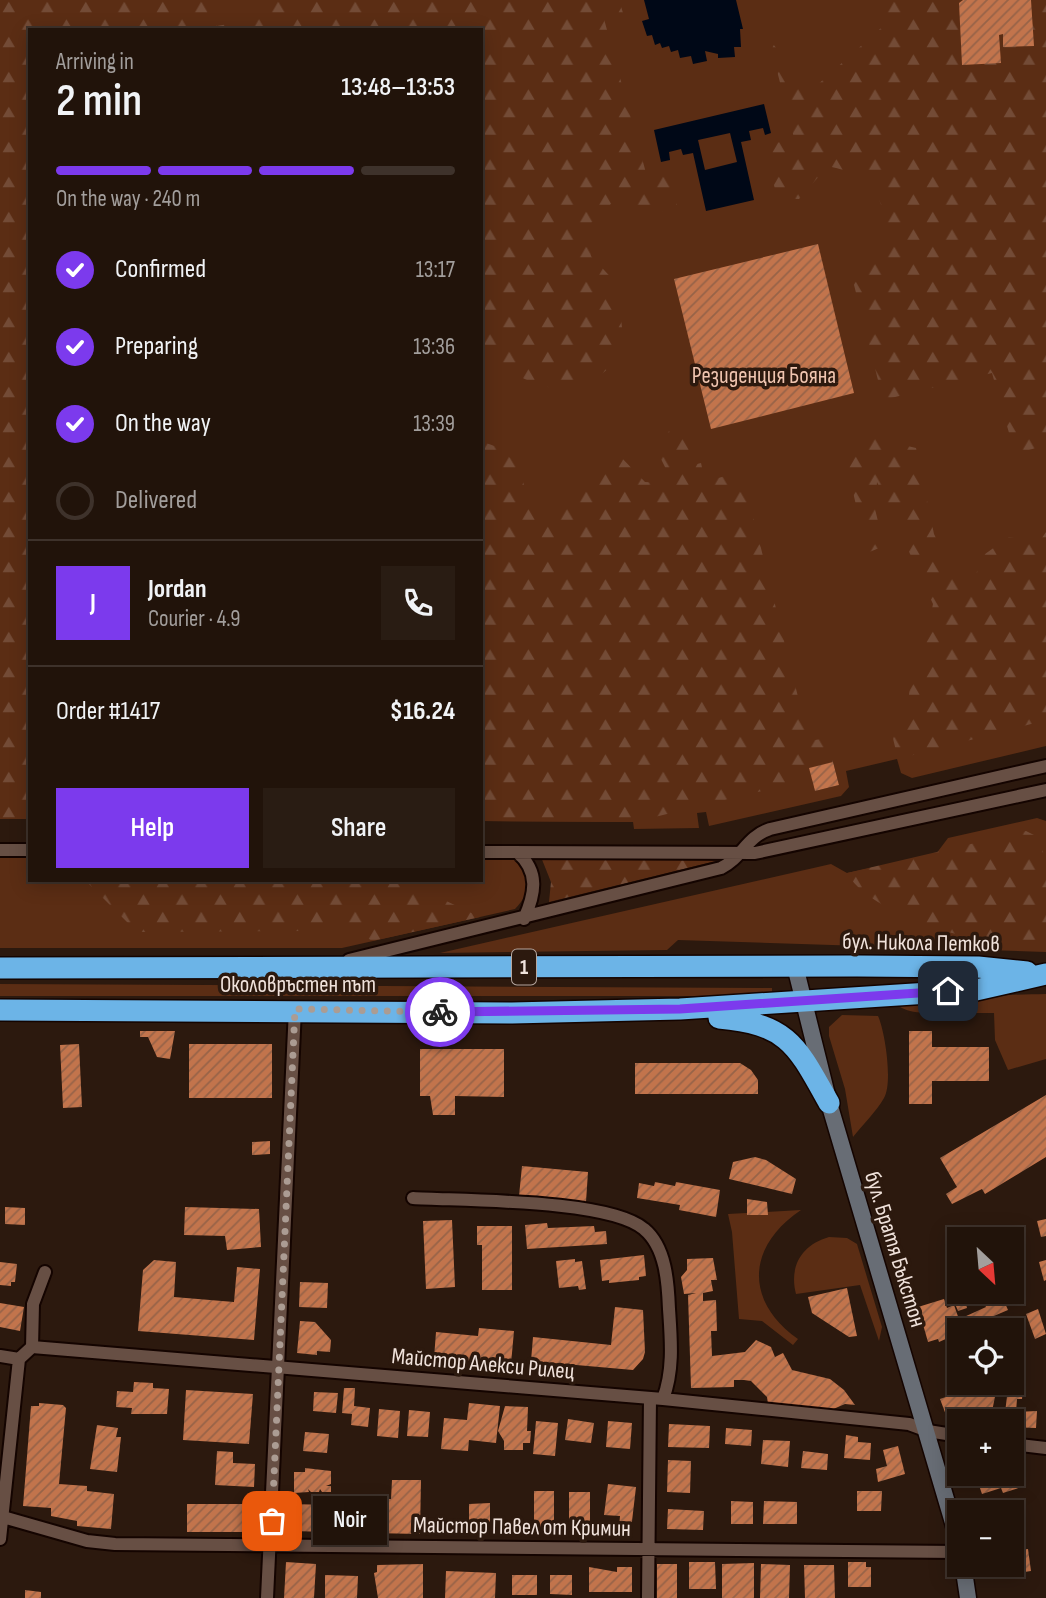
<!DOCTYPE html>
<html lang="en">
<head>
<meta charset="utf-8">
<style>
  :root { --surface:#21130a; --page:#291c13; --text:#f1f3f6; --muted:#a29e9c; --line:#3e322b; --accent:#7c3aed }
  body { margin:0; font-family:"Sofia Sans Condensed",sans-serif; background:var(--page); color:var(--text); height:100vh; display:flex; flex-direction:column; font-size:26px; white-space:nowrap }
  * { box-sizing:border-box; margin:0 }
  p { font-size:23px; color:var(--muted) }
  .icon { flex:none; width:38px; height:38px; fill:none; stroke:currentColor; stroke-width:2; stroke-linecap:round; stroke-linejoin:round }
  .map { position:relative; flex:1; overflow:hidden }
  .side { position:absolute; left:28px; top:28px; width:455px; height:854px; display:flex; flex-direction:column; background:var(--surface); border-radius:0px; box-shadow:0 4px 18px #0003,0 0 0 2px var(--line) }
  .side>* { flex:none }
  .needle { width:46px; rotate:154deg }
  .tools { position:absolute; left:947px; top:1227px; display:grid; gap:14px }
  .tools a { display:grid; place-items:center; width:77px; height:77px; border-radius:0px; background:var(--surface); box-shadow:0 4px 18px #0003,0 0 0 2px var(--line); font-size:35px }
  .pin { position:absolute; display:grid; place-items:center; width:60px; height:60px; color:#fff; margin:-30px; border-radius:14px; box-shadow:0 4px 10px #0006 }
  .courier { position:absolute; display:grid; place-items:center; width:70px; height:70px; margin:-35px; border:5px solid #7c3aed; border-radius:50%; background:#fff; color:#222; box-shadow:0 2px 9px #0007 }
  .bubble { position:absolute; height:49px; border-radius:0px; background:var(--surface); box-shadow:0 4px 18px #0003,0 0 0 2px var(--line); font-size:23px; font-weight:600; line-height:49px; text-align:center }
  .headline em { font-style:normal; font-weight:600 }
  .headline div { display:flex; flex-direction:column-reverse }
  .headline { display:flex; align-items:center; justify-content:space-between; height:119px; padding:0 28px }
  h1 { font-size:46px; font-weight:600; line-height:52px }
  .bar { display:grid; grid-template-columns:repeat(4,1fr); gap:10px 7px; align-content:center; height:84px; padding:0 28px }
  .bar i { height:9px; border-radius:5px; background:var(--line) }
  .bar .selected { background:var(--accent) }
  .bar p { grid-column:span 4 }
  .line { display:flex; align-items:center; gap:18px; padding:0 28px; border-top:2px solid var(--line) }
  .line div { flex:1 }
  .round { display:grid; place-items:center; flex:none; width:74px; height:74px; border-radius:0px; background:var(--page) }
  ol { padding:0 28px; list-style:none }
  li { display:flex; align-items:center; gap:21px; height:77px }
  li p { margin-inline-start:auto }
  li .icon { padding:7px; border-radius:50%; background:var(--accent); color:#fff; stroke-width:4 }
  li:last-child { color:var(--muted) }
  li i { width:38px; height:38px; border:4px solid var(--line); border-radius:50% }
  .cta { display:flex; gap:14px; margin-top:auto; padding:14px 28px }
  .cta a { flex:1; height:80px; border-radius:0px; background:var(--accent); color:#fff; font-size:28px; font-weight:600; line-height:80px; text-align:center }
  .cta a+a { background:var(--page); color:var(--text) }
  .map>svg:first-child { display:block }
  .green { fill:#5b2d14; fill-rule:evenodd }
  .forest { fill:url(#forest-firs) }
  .water { fill:#000817; fill-rule:evenodd }
  .building { fill:url(#building-hatch) }
  .lines { fill:none; stroke-linecap:round; stroke-linejoin:round }
  .street-casing { stroke:#140400; stroke-width:16 }
  .secondary-casing { stroke:#140400; stroke-width:19 }
  .highway-casing { stroke:#140400; stroke-width:24 }
  .street { stroke:#674f44; stroke-width:12 }
  .secondary { stroke:#686d75; stroke-width:16 }
  .highway { stroke:#6cb4e7; stroke-width:21 }
  .done { stroke:#ab9c93; stroke-width:7; stroke-dasharray:0 12.6 }
  .route { stroke:#7c3aed; stroke-width:9 }
  .labels { text-anchor:middle; stroke-width:7; stroke-linejoin:round; paint-order:stroke }
  .shield { fill:#2c190e; stroke:#b5a69e; stroke-width:2 }
  .shield-label { font-size:21px; font-weight:bold; fill:#f0e2db }
  .park-label { font-size:23px; fill:#f0c5b0; stroke:#2c190e }
  .street-label { font-size:23px; fill:#f0e2db; stroke:#2c190e }
</style>
</head>
<body>
<div class="map">
<svg width="1046" height="1598" viewBox="0 0 1046 1598">
  <defs>
    <pattern id="forest-firs" width="22" height="20" patternUnits="userSpaceOnUse" patternTransform="scale(1.75)"><rect width="22" height="20" fill="#5b2d14"/><path d="M5 1l3.5 6h-7zM16 11l3.5 6h-7z" fill="#734b36"/></pattern>
    <pattern id="building-hatch" width="6" height="6" patternUnits="userSpaceOnUse" patternTransform="scale(1.75)"><rect width="6" height="6" fill="#c2744c"/><path d="M-1 1l2-2M0 6l6-6M5 7l2-2" fill="none" stroke="#976348"/></pattern>
  </defs>
  <rect width="100%" height="100%" fill="#2c190e"/>
  <path class="green" d="M0 0H1046V746L912 778 901 773 897 759 846 771 849 787 841 796 709 826 706 812 697 813 699 828 634 829 633 822 481 821V30H30V819H0ZM833 762 839 785 815 791 809 768Z
    M1037 818 1046 821V952L678 940 667 950 440 953 831 864 847 873 936 854 948 838Z
    M0 855H30V880H481V859L518 860C532 879 531 892 515 909L342 948H0Z
    M0 984 772 988V996H0Z
    M1046 994V1059L1008 1070 995 1040 994 1013H957C979 992 1017 995 1046 994Z
    M955 996C935 1014 916 1019 892 1002Z
    M842 1015 878 1016C885 1031 893 1083 884 1098 876 1112 863 1124 853 1137L845 1089 829 1036V1027Z
    M801 1210C747 1246 744 1301 798 1339L793 1345 762 1321 739 1319 732 1232 728 1214Z
    M829 1237 847 1238 857 1244 882 1327 879 1341 860 1285 796 1294C789 1267 801 1245 829 1237Z"/>
  <path class="forest" d="M0 0H219L207 12 217 26 266 17V0H619L623 13 604 19 646 173 673 169 677 205 642 221 614 201 589 225 591 256 618 285C617 309 626 332 622 355 613 363 603 375 593 380 551 402 517 375 481 354V30H30V819H0Z
    M876 0H1046V445L1015 454 992 373 883 400 849 265 881 258 891 243C880 196 880 178 828 166L799 199 777 198 765 146 794 138 769 39 801 79 815 87 881 28Z
    M680 416 693 465 701 463 703 472 711 470 714 479 742 472 809 741 827 738 833 762 809 768 812 779 634 822 481 821V442C514 448 520 472 529 500L553 513 557 493 597 483 598 466 618 454 645 482 664 483 667 471 656 449Z
    M879 425 899 444 916 448 934 534 956 579 974 578 985 554 1009 537 1038 543 1046 532V720L898 759 889 722 907 717 910 684 923 653 933 604 877 482 875 509 884 546 867 553 842 444 871 437 869 429Z
    M1026 831 1040 838 1046 865V941C1015 939 978 940 948 932 918 924 862 901 847 873Z
    M541 857 720 860 549 902 551 882Z
    M85 880H415L423 890 480 917 372 941 337 917 320 940 306 931 137 932Z"/>
  <path class="water" d="M644 0H736L743 29H740L741 47H734L735 57 718 58V54L705 51 707 61 693 64 691 56 680 58 678 50 671 52 669 46 662 48 660 43 655 45 652 35 647 36 642 21 649 19Z
    M764 104 771 133 765 135 763 128 749 131 751 140 741 142 754 200 706 211 693 153 683 155 681 149 669 152 670 160 661 162 654 130ZM730 133 737 162 705 170 698 140Z"/>
  <path class="building" d="M963 0H1031L1034 46 1003 47V34L999 35 1001 63 962 65 959 3Z
    M818 244 854 393 711 429 674 279Z
    M833 762 839 785 815 791 809 768Z
    M140 1031H175L170 1059 157 1057 148 1037H140Z
    M909 1031H932V1047H989V1081H932V1104H909Z
    M79 1044 82 1107 63 1108 60 1045Z
    M189 1044H272V1098H189Z
    M420 1049H504V1097L455 1096V1115H433L430 1096H420Z
    M635 1063H740L751 1070 758 1080V1094H635Z
    M1046 1095V1157L985 1194 982 1189 952 1204 946 1194 957 1187 940 1158Z
    M270 1141V1154L252 1155V1142Z
    M755 1157 766 1160 796 1179 792 1194 729 1179 733 1162Z
    M522 1166 588 1172 586 1202 519 1196Z
    M655 1182 675 1186 676 1182 720 1190 716 1217 679 1210 680 1205 637 1198 639 1183 654 1186Z
    M747 1199 767 1202 768 1215H747Z
    M5 1207 25 1208V1225L5 1224Z
    M185 1207 259 1209 261 1247 227 1250 225 1236 184 1235Z
    M1046 1219V1236L1041 1237 1037 1221Z
    M452 1220 455 1287 426 1289 423 1221Z
    M547 1223 548 1228 594 1226 595 1232 606 1231 607 1244 527 1249 525 1225Z
    M477 1226H512V1290H482V1245H477Z
    M644 1255 646 1276 639 1277V1280L609 1283V1280L602 1281 600 1260Z
    M713 1258 717 1280H711L713 1291 703 1293V1301L716 1300 717 1331H711L712 1356 745 1352 756 1340 771 1347 775 1357 783 1353 792 1370 830 1379 844 1390 855 1405 845 1404 824 1413 790 1409 779 1404H768L767 1397 751 1381 744 1380H734V1387L691 1388 688 1295 696 1293 684 1294 681 1277 687 1270V1259Z
    M575 1259V1262L582 1261 586 1289 579 1290 578 1286 559 1288 556 1261Z
    M154 1260 176 1262 174 1297 234 1302 237 1267 260 1269 254 1340 138 1331 143 1270Z
    M1046 1260V1280L1044 1281 1039 1262Z
    M0 1262 17 1264 15 1282H11V1286L0 1285Z
    M959 1281V1292H963L967 1308 958 1311 951 1294Z
    M300 1282 328 1283 327 1308 299 1307Z
    M847 1288 857 1336 849 1337 812 1313 808 1297Z
    M991 1292H1000L1008 1310 968 1327 964 1317 986 1307 983 1301 993 1296Z
    M944 1299 947 1308 954 1305 961 1325 957 1326 959 1333 939 1342 938 1339 928 1342 918 1307Z
    M0 1303 24 1307 20 1331 0 1327Z
    M615 1307 643 1310 645 1352 643 1359 633 1370 531 1361 533 1337 611 1345Z
    M1038 1309 1046 1334 1035 1339 1026 1314Z
    M300 1321 315 1322 331 1340 330 1352 317 1351V1355L297 1353Z
    M479 1328 514 1331 511 1364 434 1358 436 1332 478 1336Z
    M134 1382 153 1383V1388L169 1389 167 1414H131L132 1408 116 1407 117 1391 133 1392Z
    M344 1388H355L354 1406 370 1408 368 1427 351 1425 352 1414 342 1413Z
    M972 1388 996 1392 990 1421H959V1427L949 1423 940 1399Z
    M1008 1388 1023 1389 1022 1399H1017L1016 1412 1037 1411 1036 1428 1012 1427V1421H1004Z
    M186 1390 253 1394 249 1444 183 1440Z
    M314 1392 338 1393 336 1413 313 1411Z
    M39 1403 63 1405 66 1408 59 1484 87 1486V1491L114 1494 111 1529 77 1526V1521L51 1516V1508L23 1506 31 1406H39Z
    M469 1403 500 1406 496 1443 469 1440 468 1451 441 1449 444 1418 467 1420Z
    M505 1406 528 1407 527 1431H531L530 1443H523V1450H504V1441L498 1431Z
    M379 1409 400 1411 398 1438 377 1436Z
    M409 1410 430 1412 428 1437 407 1436Z
    M568 1419 594 1423 591 1443 565 1440Z
    M536 1421 558 1423 555 1456 533 1454Z
    M608 1421 632 1423 630 1449 606 1447Z
    M669 1424 710 1426 709 1448 668 1447Z
    M97 1425 118 1428 116 1437H121L117 1472 90 1469Z
    M726 1428 752 1430 751 1446 725 1444Z
    M305 1432 329 1434 327 1453 303 1451Z
    M846 1435 858 1437V1442L871 1443 870 1460 844 1458Z
    M763 1440 790 1441 788 1467 761 1464Z
    M898 1446 905 1474 878 1482 876 1469 887 1466 883 1450Z
    M217 1451 233 1452V1463L255 1464 254 1487 215 1485Z
    M803 1451 828 1454 827 1470 801 1468Z
    M668 1460 691 1461 690 1493 667 1492Z
    M305 1468 331 1471V1484L326 1486H331V1492H322L320 1489 319 1492H311L308 1489 309 1492 294 1493V1472H305Z
    M1021 1471 1025 1486 1003 1493 1001 1488 982 1494 975 1474H1004L1005 1477Z
    M392 1480H421L420 1534 371 1533V1499H391Z
    M608 1484 636 1487 631 1530 619 1528 620 1516 604 1515Z
    M534 1491H554V1531H534Z
    M857 1491H882L881 1511H857Z
    M569 1492H590V1531H569Z
    M731 1501 753 1502V1524H731Z
    M764 1501 797 1502V1524H763Z
    M490 1503V1524L469 1525V1504Z
    M187 1504H252V1532H187Z
    M291 1504 329 1505V1532L291 1531Z
    M668 1509 704 1511 703 1530 667 1529Z
    M1019 1516 1021 1534 1012 1535V1517Z
    M1028 1549 1031 1571 999 1576 998 1564H1012V1551Z
    M286 1562 316 1564 314 1598H284Z
    M689 1562H715L716 1589H689Z
    M848 1562H866V1567H871V1587H848Z
    M754 1563V1598H722V1564Z
    M423 1564V1598H378L374 1573 377 1572V1565Z
    M657 1564H677V1598H657Z
    M761 1564 790 1565 789 1598H760Z
    M804 1565H834L835 1598H805Z
    M589 1567 617 1572V1567H632V1592H589Z
    M446 1571 496 1573 495 1598H445Z
    M325 1575 358 1576 357 1598H325Z
    M512 1575H537V1595H512Z
    M550 1575H572V1595L550 1594Z
    M25 1590 41 1592V1598H25Z"/>
  <g class="lines">
    <g class="street-casing">
      <path id="street" d="M0 850H30
        M481 852 755 853 1046 790
        M517 852C540 872 535 894 524 919
        M349 960 721 868C742 858 746 837 770 829L1046 766
        M413 1198C464 1201 609 1199 644 1229 666 1247 668 1283 669 1309 671 1339 674 1370 663 1399
        M32 1347 663 1399 909 1424 928 1431 959 1436
        M0 1356 19 1359
        M1012 1444 1046 1448
        M3 1517 87 1541 115 1544 959 1552
        M0 1539 19 1359 32 1347 33 1304 45 1272
        M267 1598 295 1009
        M648 1598 650 1398"/>
    </g>
    <g class="secondary-casing">
      <path id="secondary" d="M795 966 829 1103 959 1543
        M963 1564 968 1598"/>
    </g>
    <g class="highway-casing">
      <path id="highway" d="M0 968 857 966 978 967 1027 972
        M0 1010 512 1013 680 1009 976 990 1046 974
        M719 1018C789 1024 797 1046 829 1103"/>
    </g>
    <use href="#street" class="street"/>
    <use href="#secondary" class="secondary"/>
    <use href="#highway" class="highway"/>
  </g>
  <g class="lines">
    <path class="done" d="M272 1521 295 1009 440 1012"/>
    <path class="route" d="M440 1012 680 1009 948 991"/>
  </g>
  <g class="labels">
    <rect class="shield" x="512" y="949.5" width="24" height="35" rx="5"/>
    <g class="shield-label">
      <text x="524" y="974">1</text>
    </g>
    <g class="park-label">
      <text x="764" y="383">Резиденция Бояна</text>
    </g>
    <g class="street-label">
      <text transform="translate(921 942) rotate(1)" y="8">бул. Никола Петков</text>
      <text x="298" y="992">Околовръстен път</text>
      <text transform="translate(896 1249) rotate(73)" y="8">бул. Братя Бъкстон</text>
      <text transform="translate(483 1363) rotate(5)" y="8">Майстор Алекси Рилец</text>
      <text transform="translate(522 1526) rotate(1)" y="8">Майстор Павел от Кримин</text>
    </g>
  </g>
</svg>
<div class="tools">
<a><svg class="needle" viewBox="-14 -14 28 28"><path d="M0-13l5 13h-10z" fill="#e53935"/><path d="M0 13l5-13h-10z" fill="#a29e9c"/></svg></a>
<a><svg class="icon" aria-label="locate" viewBox="0 0 24 24"><circle cx="12" cy="12" r="6"/><path d="M12 2v4M12 18v4M2 12h4M18 12h4"/></svg></a>
<a>+</a>
<a>−</a>
</div>
<div class="pin" style="left:272px;top:1521px;background:#ea580c"><svg class="icon" aria-label="bag" viewBox="0 0 24 24"><path d="M5 8h14l-1 12H6zM9 8a3 3 0 0 1 6 0"/></svg></div>
<div class="pin" style="left:948px;top:991px;background:#1f2937"><svg class="icon" aria-label="home" viewBox="0 0 24 24"><path d="M3 11l9-7 9 7M6 9v11h12V9"/></svg></div>
<div class="courier" style="left:440px;top:1012px"><svg class="icon" aria-label="bike" viewBox="0 0 24 24"><circle cx="6" cy="16" r="4"/><circle cx="18" cy="16" r="4"/><path d="M6 16l4-8h5l3 8M10 8l3 8H6M13 5h3"/></svg></div>
<div class="bubble" style="left:313px;top:1496px;width:74px">Noir</div>
<section class="side">
<div class="headline"><div><h1>2 min</h1><p>Arriving in</p></div><em>13:48–13:53</em></div>
<div class="bar"><i class="selected"></i><i class="selected"></i><i class="selected"></i><i></i><p>On the way · 240 m</p></div>
<ol>
<li><svg class="icon" aria-label="check" viewBox="0 0 24 24"><path d="M5 12l5 5 9-10"/></svg>Confirmed<p>13:17</p></li>
<li><svg class="icon" aria-label="check" viewBox="0 0 24 24"><path d="M5 12l5 5 9-10"/></svg>Preparing<p>13:36</p></li>
<li><svg class="icon" aria-label="check" viewBox="0 0 24 24"><path d="M5 12l5 5 9-10"/></svg>On the way<p>13:39</p></li>
<li><i></i>Delivered</li>
</ol>
<div class="line" style="height:126px"><b class="round" style="background:var(--accent);color:#fff">J</b><div><b>Jordan</b><p>Courier · 4.9</p></div><a class="round"><svg class="icon" aria-label="phone" viewBox="0 0 24 24"><path d="M5 4h4l2 5-3 2q2 4 5 5l2-3 5 2v4C11 20 4 13 5 4z"/></svg></a></div>
<div class="line" style="height:91px"><div>Order #1417</div><b>$16.24</b></div>
<div class="cta"><a>Help</a><a>Share</a></div>
</section>
</div>
</body>
</html>
